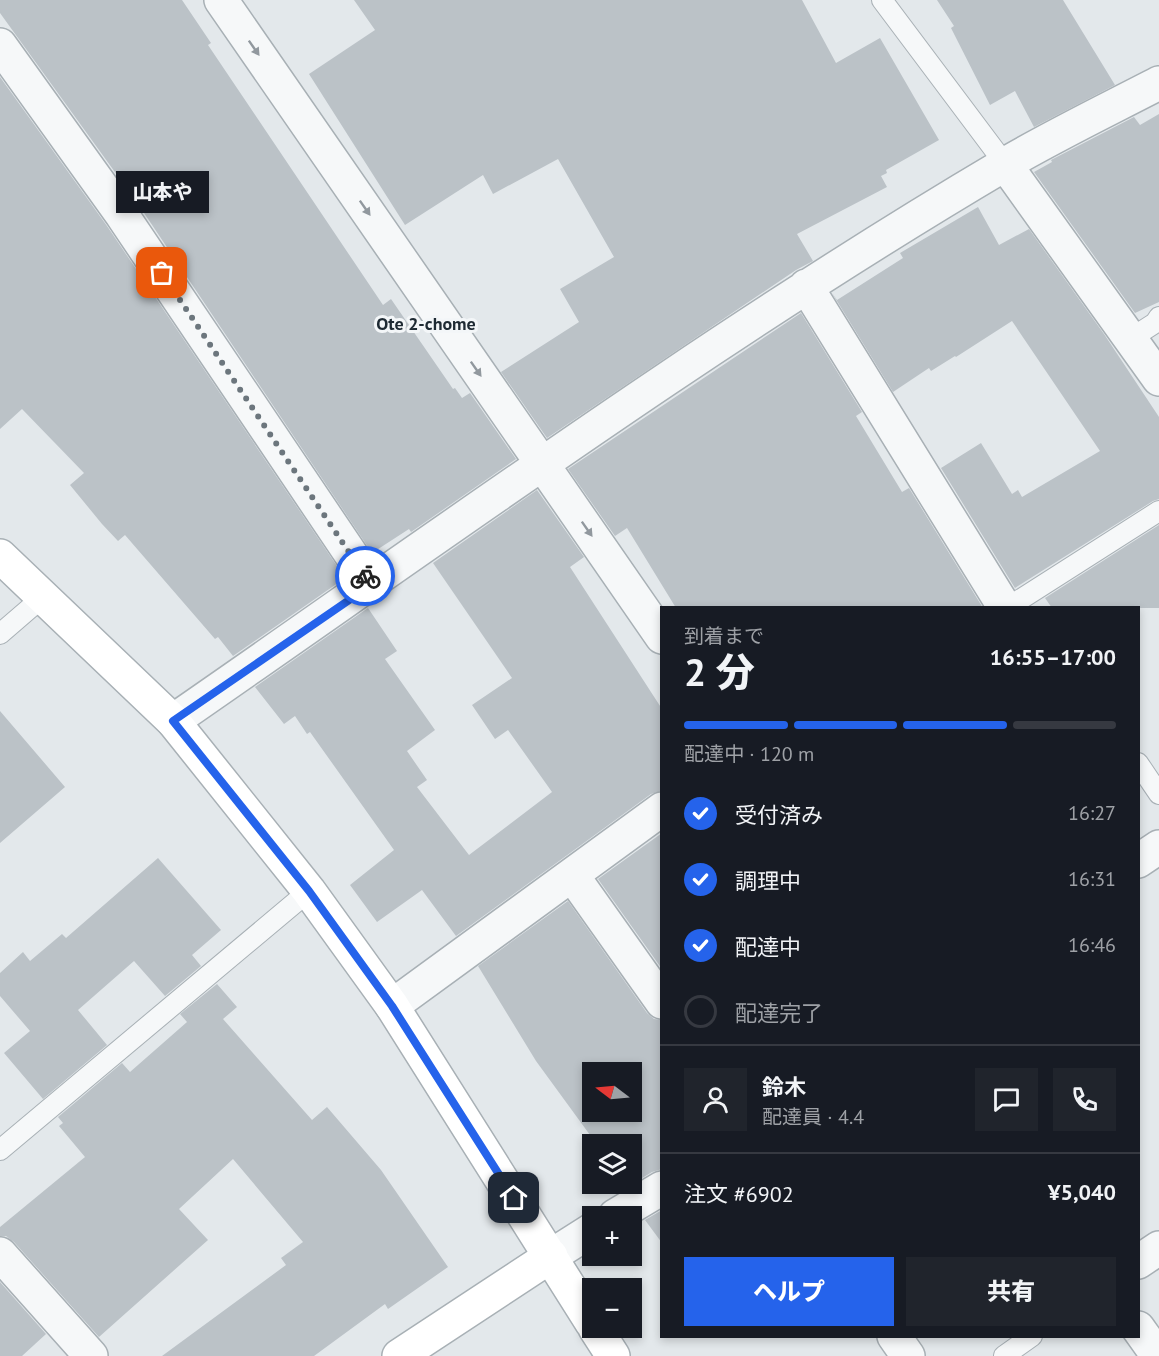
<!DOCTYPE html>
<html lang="ja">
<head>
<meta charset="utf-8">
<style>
  :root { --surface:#171b24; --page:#20242c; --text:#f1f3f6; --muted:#9ea1a6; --line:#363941; --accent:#2563eb }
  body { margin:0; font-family:"PT Sans","Noto Sans JP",sans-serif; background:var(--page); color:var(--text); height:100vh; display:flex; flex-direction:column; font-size:22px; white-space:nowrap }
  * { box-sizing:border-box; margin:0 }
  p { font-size:20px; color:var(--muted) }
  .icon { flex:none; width:33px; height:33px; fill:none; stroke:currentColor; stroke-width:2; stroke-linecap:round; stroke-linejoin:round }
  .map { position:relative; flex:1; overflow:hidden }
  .sheet { position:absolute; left:660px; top:606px; width:480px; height:732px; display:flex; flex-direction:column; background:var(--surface); border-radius:0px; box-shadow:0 3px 9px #0003 }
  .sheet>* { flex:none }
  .needle { width:39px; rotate:286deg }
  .buttons { position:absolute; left:582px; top:1062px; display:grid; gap:12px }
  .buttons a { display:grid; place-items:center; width:60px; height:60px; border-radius:0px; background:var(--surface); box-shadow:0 3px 9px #0003; font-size:30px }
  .pin { position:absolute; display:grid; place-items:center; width:51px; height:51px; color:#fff; margin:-26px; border-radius:12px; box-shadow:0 3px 9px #0006 }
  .courier { position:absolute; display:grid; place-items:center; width:60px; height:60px; margin:-30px; border:4px solid #2563eb; border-radius:50%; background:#fff; color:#222; box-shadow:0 2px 8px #0007 }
  .bubble { position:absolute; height:42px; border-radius:0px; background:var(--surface); box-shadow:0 3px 9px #0003; font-size:20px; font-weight:800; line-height:42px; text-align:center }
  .headline em { font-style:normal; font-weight:800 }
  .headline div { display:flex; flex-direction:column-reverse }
  .headline { display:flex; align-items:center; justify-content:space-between; height:102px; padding:0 24px }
  h1 { font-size:39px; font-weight:800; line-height:45px }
  .bar { display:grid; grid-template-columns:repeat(4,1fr); gap:9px 6px; align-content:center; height:72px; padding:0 24px }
  .bar i { height:8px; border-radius:4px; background:var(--line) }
  .bar .active { background:var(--accent) }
  .bar p { grid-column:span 4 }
  .line { display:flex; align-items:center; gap:15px; padding:0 24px; border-top:2px solid var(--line) }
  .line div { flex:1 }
  .round { display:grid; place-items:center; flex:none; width:63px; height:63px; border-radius:0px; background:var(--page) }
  ol { padding:0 24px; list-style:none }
  li { display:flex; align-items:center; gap:18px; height:66px }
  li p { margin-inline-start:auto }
  li .icon { padding:6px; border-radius:50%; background:var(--accent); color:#fff; stroke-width:4 }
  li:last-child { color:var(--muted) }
  li i { width:33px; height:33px; border:3px solid var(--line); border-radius:50% }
  .cta { display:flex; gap:12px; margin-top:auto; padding:12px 24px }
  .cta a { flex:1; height:69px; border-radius:0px; background:var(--accent); color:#fff; font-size:24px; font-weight:800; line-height:69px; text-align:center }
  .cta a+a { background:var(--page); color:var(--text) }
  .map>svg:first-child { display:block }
  .building { fill:#bbc2c7; fill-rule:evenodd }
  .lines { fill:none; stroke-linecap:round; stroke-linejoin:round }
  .lane-casing { stroke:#a8b0b5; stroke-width:22 }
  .street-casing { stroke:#a8b0b5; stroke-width:36 }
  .secondary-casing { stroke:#a8b0b5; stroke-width:36 }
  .lane { stroke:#f6f8f9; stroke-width:20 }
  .street { stroke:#f6f8f9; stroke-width:33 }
  .secondary { stroke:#fff; stroke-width:33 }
  .oneway { fill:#91989e }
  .done { stroke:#6c767d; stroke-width:6; stroke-dasharray:0 10.8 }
  .route { stroke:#2563eb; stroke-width:8 }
  .labels { text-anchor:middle; stroke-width:6; stroke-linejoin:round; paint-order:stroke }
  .neighbourhood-label { font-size:18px; font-weight:bold; fill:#1e2a33; stroke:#f3f6f8 }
</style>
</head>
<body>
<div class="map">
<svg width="1159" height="1356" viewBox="0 0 1159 1356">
  <rect width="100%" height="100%" fill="#e3e8eb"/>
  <path class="building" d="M0 0H182L211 43 208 45 383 305 391 299 453 389 455 388 462 398 470 393 516 459 411 532 409 529 372 553 138 204 0 13Z
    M354 0H802L836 63 880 38 939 140 886 170 887 173 881 176 887 187 797 234 813 261 796 270 547 438 501 372 579 322 560 289 614 257 558 159 493 194 483 175 405 225 309 74 375 30Z
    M937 0H1063L1115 85 1034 127 1015 91 990 105 951 28 954 26Z
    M0 77 107 226 345 578 233 656 218 637 215 639 125 535 118 541 102 524 70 485 84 473 22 409 0 429Z
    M1159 114V302L1135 313 1034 172 1052 162 1051 160 1134 117 1140 125Z
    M978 207 999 245 1029 229 1104 334 1159 417V499L1153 501 1015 588 941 468 981 443 1012 494 1018 490 1022 497 1100 451 1012 321 956 357 955 356 931 371 929 368 893 392 832 293 837 300 903 258 900 253Z
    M801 313 862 412 856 416 902 492 909 488 983 608H676L627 528 615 536 568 469Z
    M537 490 584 557 570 567 662 709V791L651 794 456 936 422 890 377 922 350 885 394 850 310 732 307 734 295 716 284 724 255 687 368 608 397 651 385 659 435 730 407 751 427 780 417 787 469 855 552 792 508 730 495 739 472 705 512 678 433 563Z
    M1159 525V608H1052L1045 598Z
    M0 711 65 787 0 843Z
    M662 833V969L598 879Z
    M158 858 221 930 192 955 201 966 165 996 134 961 78 1010 107 1045 43 1099 4 1053 30 1031 0 996V973L23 952 30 961 62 934 66 938Z
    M568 901 647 1013 654 1019 662 1020V1169L652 1172 624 1189 620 1184H632V1144H592L587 1137 590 1135 536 1061 478 966ZM592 1072H632V1112H592Z
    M217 984 237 1007 223 1019 312 1120 327 1107 381 1170 448 1267 388 1309 385 1304 314 1356H162L286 1265 281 1258 303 1242 233 1159 179 1209 208 1240 99 1337 14 1242 6 1236H0V1227L85 1157 59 1126 63 1123 58 1117 122 1063 130 1072 187 1022 180 1014Z
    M662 1210V1243L645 1220Z
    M0 1282 46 1334 22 1356H0Z"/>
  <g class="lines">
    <g class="lane-casing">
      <path id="lane" d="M882 0 1005 164
        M1130 339 1155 323 1159 317
        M1007 608 1159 511
        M0 634 44 596
        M1138 763 1159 794
        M0 1150 309 891
        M1004 1356 1032 1336"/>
    </g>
    <g class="street-casing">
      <path id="street" d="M221 0 662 637
        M0 45 122 215 371 584
        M1005 164 1159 379
        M806 286 1005 608
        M173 721C446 532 716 335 1002 166 1053 136 1107 110 1159 83
        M1138 861 1159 847
        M572 875 662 1002
        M392 1006 662 809
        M615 1216 662 1188
        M0 1254 91 1356
        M551 1256 592 1230
        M1138 1262 1159 1248
        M1138 1328 1158 1356
        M894 1336 908 1356"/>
    </g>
    <g class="secondary-casing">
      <path id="secondary" d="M0 556 173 721 309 891 392 1006 592 1323
        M595 1328 613 1356
        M399 1356 551 1256"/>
    </g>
    <use href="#lane" class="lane"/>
    <use href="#street" class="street"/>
    <use href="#secondary" class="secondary"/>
  </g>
  <defs><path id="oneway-solid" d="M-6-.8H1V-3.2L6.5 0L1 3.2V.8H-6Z" transform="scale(1.5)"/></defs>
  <g class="oneway">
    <use href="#oneway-solid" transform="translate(254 48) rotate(55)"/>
    <use href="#oneway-solid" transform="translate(365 208) rotate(55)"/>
    <use href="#oneway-solid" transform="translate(476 369) rotate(55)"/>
    <use href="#oneway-solid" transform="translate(587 529) rotate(55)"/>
  </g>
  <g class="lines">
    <path class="done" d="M162 273 365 576"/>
    <path class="route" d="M365 576 371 585 173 721 309 891 392 1006 514 1198"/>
  </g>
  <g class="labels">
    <g class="neighbourhood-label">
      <text x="426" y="330">Ote 2-chome</text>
    </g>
  </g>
</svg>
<div class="buttons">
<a><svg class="needle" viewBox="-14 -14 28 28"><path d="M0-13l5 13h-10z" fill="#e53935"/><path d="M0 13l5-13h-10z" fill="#9ea1a6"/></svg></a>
<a><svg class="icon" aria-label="layers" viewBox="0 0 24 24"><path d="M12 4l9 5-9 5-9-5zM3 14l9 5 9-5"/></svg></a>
<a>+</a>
<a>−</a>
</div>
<div class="pin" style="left:162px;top:273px;background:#ea580c"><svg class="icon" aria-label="bag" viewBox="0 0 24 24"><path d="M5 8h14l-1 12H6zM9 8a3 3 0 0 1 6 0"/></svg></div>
<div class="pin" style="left:514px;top:1198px;background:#1f2937"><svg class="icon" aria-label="home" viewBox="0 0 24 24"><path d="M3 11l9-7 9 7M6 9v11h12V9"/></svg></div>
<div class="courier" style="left:365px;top:576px"><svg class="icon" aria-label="bike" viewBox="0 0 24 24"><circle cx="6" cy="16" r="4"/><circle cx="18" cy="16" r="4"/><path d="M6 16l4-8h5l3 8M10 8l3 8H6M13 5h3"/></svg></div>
<div class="bubble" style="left:116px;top:171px;width:93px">山本や</div>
<section class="sheet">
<div class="headline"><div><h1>2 分</h1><p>到着まで</p></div><em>16:55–17:00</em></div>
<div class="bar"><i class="active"></i><i class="active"></i><i class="active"></i><i></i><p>配達中 · 120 m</p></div>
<ol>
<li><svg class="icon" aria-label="check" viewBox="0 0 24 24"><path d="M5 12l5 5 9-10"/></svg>受付済み<p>16:27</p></li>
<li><svg class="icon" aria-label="check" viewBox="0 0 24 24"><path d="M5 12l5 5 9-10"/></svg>調理中<p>16:31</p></li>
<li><svg class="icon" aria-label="check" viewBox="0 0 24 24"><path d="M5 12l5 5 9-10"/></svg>配達中<p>16:46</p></li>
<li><i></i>配達完了</li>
</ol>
<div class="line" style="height:108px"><a class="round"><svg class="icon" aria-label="person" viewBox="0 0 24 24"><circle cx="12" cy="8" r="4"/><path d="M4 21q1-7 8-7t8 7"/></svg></a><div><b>鈴木</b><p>配達員 · 4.4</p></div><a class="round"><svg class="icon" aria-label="chat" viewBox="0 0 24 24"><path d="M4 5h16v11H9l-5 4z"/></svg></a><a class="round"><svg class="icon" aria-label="phone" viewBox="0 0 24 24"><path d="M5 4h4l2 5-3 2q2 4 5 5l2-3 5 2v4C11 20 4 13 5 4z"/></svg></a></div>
<div class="line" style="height:78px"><div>注文 #6902</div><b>¥5,040</b></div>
<div class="cta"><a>ヘルプ</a><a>共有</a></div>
</section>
</div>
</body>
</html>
